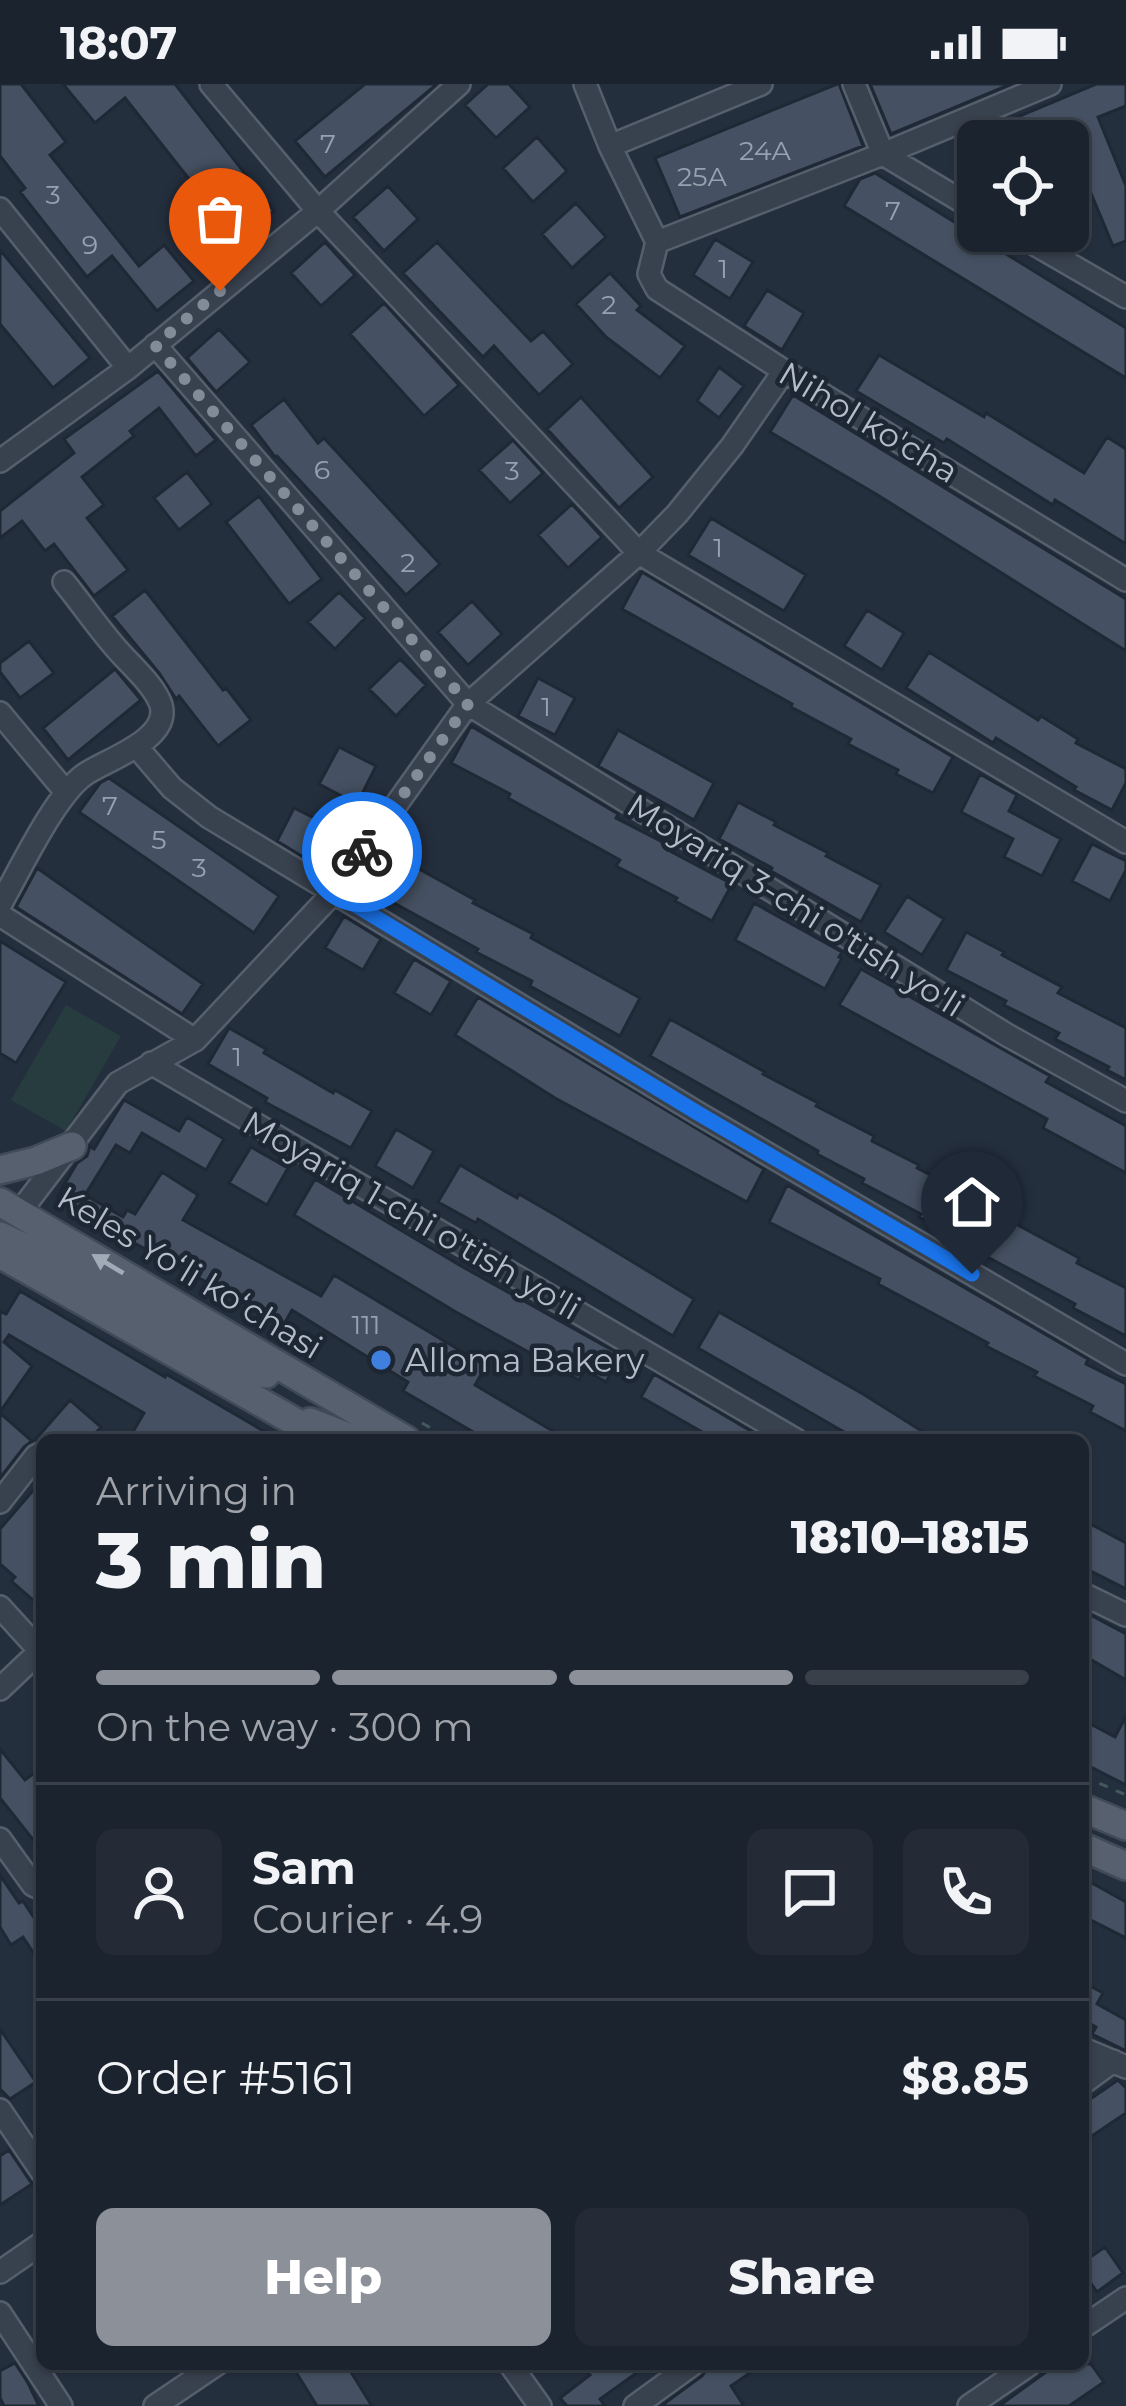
<!DOCTYPE html>
<html lang="en">
<head>
<meta charset="utf-8">
<style>
  :root { --surface:#1b232e; --page:#242b36; --text:#f1f3f6; --muted:#a0a4aa; --line:#39404a; --accent:#8c9099 }
  body { margin:0; font-family:Montserrat,sans-serif; background:var(--page); color:var(--text); height:100vh; display:flex; flex-direction:column; font-size:45px; white-space:nowrap }
  * { box-sizing:border-box; margin:0 }
  p { font-size:39px; color:var(--muted) }
  .icon { flex:none; width:66px; height:66px; fill:none; stroke:currentColor; stroke-width:2; stroke-linecap:round; stroke-linejoin:round }
  .map { position:relative; flex:1; overflow:hidden }
  .drawer { position:absolute; left:36px; top:1350px; width:1053px; height:936px; display:flex; flex-direction:column; background:var(--surface); border-radius:18px; box-shadow:0 3px 9px #0004,0 0 0 3px var(--line) }
  .drawer>* { flex:none }
  .fabs { position:absolute; left:957px; top:36px; display:grid; gap:24px }
  .fabs a { display:grid; place-items:center; width:132px; height:132px; border-radius:18px; background:var(--surface); box-shadow:0 3px 9px #0004,0 0 0 3px var(--line); font-size:60px }
  .pin { position:absolute; display:grid; place-items:center; width:102px; height:102px; color:#fff; margin:-123px -51px; border-radius:50% 50% 50% 0; rotate:-45deg; box-shadow:0 0 12px #0007 }
  .pin .icon { rotate:45deg }
  .courier { position:absolute; display:grid; place-items:center; width:120px; height:120px; margin:-60px; border:9px solid #1a73e8; border-radius:50%; background:#fff; color:#222; box-shadow:0 3px 15px #0007 }
  .headline em { font-style:normal; font-weight:800 }
  .headline div { display:flex; flex-direction:column-reverse }
  .headline { display:flex; align-items:center; justify-content:space-between; height:204px; padding:0 60px }
  h1 { font-size:78px; font-weight:800; line-height:90px }
  .bar { display:grid; grid-template-columns:repeat(4,1fr); gap:18px 12px; align-content:center; height:144px; padding:0 60px }
  .bar i { height:15px; border-radius:9px; background:var(--line) }
  .bar .on { background:var(--accent) }
  .bar p { grid-column:span 4 }
  .line { display:flex; align-items:center; gap:30px; padding:0 60px; border-top:3px solid var(--line) }
  .line div { flex:1 }
  .round { display:grid; place-items:center; flex:none; width:126px; height:126px; border-radius:18px; background:var(--page) }
  .action { display:flex; gap:24px; margin-top:auto; padding:24px 60px }
  .action a { flex:1; height:138px; border-radius:18px; background:var(--accent); color:#fff; font-size:48px; font-weight:800; line-height:138px; text-align:center }
  .action a+a { background:var(--page); color:var(--text) }
  .status { display:flex; justify-content:space-between; align-items:center; height:84px; padding:0 60px; background:var(--surface); direction:ltr }
  .status svg { height:33px; fill:currentColor }
  .map>svg:first-child { display:block }
  .green { fill:#263c3f }
  .building { fill:#455162; stroke:#1f2835; stroke-width:3 }
  .lines { fill:none; stroke-linecap:round; stroke-linejoin:round }
  .minor-casing { stroke:#565f6c; stroke-width:26 }
  .major-casing { stroke:#414a57; stroke-width:32 }
  .path { stroke:#44595c; stroke-width:3; stroke-dasharray:9 9; stroke-linecap:butt }
  .minor { stroke:#38414e; stroke-width:21 }
  .major { stroke:#56606e; stroke-width:27 }
  .oneway { fill:#a1aab7 }
  .done { stroke:#828b98; stroke-width:12; stroke-dasharray:0 21.6 }
  .route { stroke:#1a73e8; stroke-width:15 }
  .shop-dot { fill:#3f7fe0; stroke:#1d2633; stroke-width:4.5 }
  .labels { text-anchor:middle; stroke-width:9; stroke-linejoin:round; paint-order:stroke }
  .number-label { font-size:27px; fill:#98a1af }
  .street-label { font-size:33px; fill:#b4bcc9; stroke:#1d2633 }
  .poi-label { font-size:33px; fill:#b4bcc9; stroke:#1d2633; text-anchor:start }
</style>
</head>
<body>
<div class="status"><b>18:07</b><svg viewBox="0 0 49 12"><path d="M0 12V9h3v3zM5 12V6h3v6zM10 12V3h3v9zM15 12V0h3v12zM26 1h20v11H26zM47 4h2v5h-2z"/></svg></div>
<div class="map">
<svg width="1126" height="2322" viewBox="0 0 1126 2322">
  <rect width="100%" height="100%" fill="#242f3e"/>
  <path class="green" d="M66 921 121 952 66 1047 11 1016Z"/>
  <path class="building" d="M0 0H21L66 58 50 71 139 182 164 161 194 197 157 227 112 172 87 193 20 108 25 104 0 72Z
    M63 0H175L274 127 238 157 125 14 95 39Z
    M365 0H437L325 93 295 57Z
    M488 0H509L530 23 496 54 465 21Z
    M837 0H839L863 62 680 133 655 74Z
    M870 0H1011L891 50Z
    M1096 0H1126V22L1098 33 1126 102V157L1113 162 1090 107 1068 115V57H996L991 44Z
    M537 53 567 87 533 118 503 84Z
    M875 89 1126 244V294L844 122 860 95Z
    M388 102 418 135 384 167 353 133Z
    M576 119 606 153 572 184 542 150Z
    M715 155 753 178 730 215 693 191Z
    M325 158 355 191 321 222 291 189Z
    M437 158 531 257 543 247 573 280 539 311 494 262 483 273 403 189Z
    M0 166 90 274 53 304 0 240Z
    M610 189 641 222 637 226 685 262 660 294 606 253 576 220Z
    M767 206 804 229 782 266 744 242Z
    M384 219 459 301 424 332 350 250Z
    M219 245 250 278 216 308 187 274Z
    M879 271 984 333 986 329 1084 389 1107 353 1126 365V460L1055 416 1053 421 947 355 944 359 856 307Z
    M719 283 744 302 719 334 697 317Z
    M158 287 216 356 196 372 159 324 130 347 134 352 82 393 104 421 87 434 128 486 94 512 54 460 45 467 22 437 0 454V427L74 369 64 355Z
    M793 311 1126 515V567L876 410 770 348Z
    M581 313 653 393 619 424 547 345Z
    M284 315 318 359 324 354 440 480 406 511 277 372 275 373 251 341Z
    M513 356 543 389 510 419 479 386Z
    M187 388 212 420 179 446 154 414Z
    M259 412 322 495 289 520 226 438Z
    M572 420 602 453 568 484 538 451Z
    M711 434 806 491 784 527 688 471Z
    M642 488 953 673 933 709 896 690 898 686 848 660 851 655 791 623 792 620 622 525Z
    M145 506 223 606 226 604 251 636 218 662 179 612 176 615 159 589 112 532Z
    M339 508 365 534 335 565 308 538Z
    M472 517 502 550 468 581 438 548Z
    M867 526 904 549 882 586 844 562Z
    M29 557 54 589 20 614 0 588V579Z
    M929 568 1038 636 1041 632 1078 655 1076 659 1126 685V699L1112 726 1074 706 1076 703 996 654 993 659 906 604Z
    M400 575 426 601 396 632 369 605Z
    M115 585 141 616 68 676 43 644Z
    M538 594 575 614 555 651 518 632Z
    M471 642 618 730 616 734 674 764 672 768 732 800 712 837 675 817 677 814 616 782 620 776 508 714 510 710 451 679Z
    M618 646 714 699 694 736 598 682Z
    M339 663 376 682 357 720 319 700Z
    M980 690 1017 711 1009 727 1061 755 1042 792 1004 773 1013 755 961 728Z
    M109 694 279 812 254 849 79 728 100 699Z
    M738 718 776 738 774 741 828 769 826 772 881 801 861 838 771 787 772 784 719 755Z
    M294 724 332 743 313 779 277 757Z
    M1092 760 1126 777V786L1110 817 1072 797Z
    M383 765 475 816 473 819 533 850 531 854 640 914 620 952 530 902 532 897 476 868 478 865 363 802Z
    M37 784 203 900 182 930 16 823Z
    M907 812 944 835 922 871 884 848Z
    M754 819 842 868 839 873 842 874 825 905 735 856Z
    M344 832 381 855 363 886 325 864Z
    M966 848 1004 868 1002 871 1062 903 1058 909 1126 944V996L1107 986 1109 983 1055 955 1059 949 1004 921 1006 917 946 886Z
    M0 857 66 898 16 979 0 969Z
    M414 875 451 897 431 931 394 909Z
    M861 885 1050 992 1046 998 1126 1042V1089L1043 1044 1047 1035 839 921Z
    M478 913 764 1085 747 1118 555 1014 455 951Z
    M670 935 765 988 763 990 818 1019 816 1022 874 1052 872 1057 919 1081 917 1084 977 1115 975 1118 1079 1174 1077 1179 1126 1204V1252L1073 1224 1075 1220 969 1163 971 1160 919 1133 921 1130 862 1099 864 1095 817 1070 818 1067 650 972Z
    M229 944 266 965 264 969 333 1009 335 1006 372 1027 351 1064 265 1018 267 1014 208 980Z
    M124 1016 179 1047 187 1033 224 1055 206 1086 142 1049 130 1069 116 1061 85 1111 123 1133 127 1126 135 1130 162 1088 198 1111 183 1136 321 1212 334 1191 486 1282 475 1301 568 1356H487L403 1307 408 1298 292 1226 284 1240 112 1147 57 1113 77 1079 87 1072 90 1062 94 1065Z
    M396 1045 434 1067 413 1104 375 1082Z
    M251 1063 288 1084 267 1121 229 1099Z
    M460 1081 517 1114 519 1110 557 1132 694 1215 673 1252 478 1135 476 1139 438 1118Z
    M315 1095 461 1182 621 1271 606 1298 585 1286 579 1296 456 1228 294 1131Z
    M787 1101 1088 1275 1086 1280 1126 1300V1347L1090 1328 1093 1322 1034 1292 1037 1288 986 1262 988 1259 878 1200 880 1195 769 1138Z
    M20 1207 165 1293 166 1290 279 1356H128L144 1329 9 1251 4 1258 32 1282 0 1328V1227L6 1230Z
    M719 1228 863 1310 936 1356H858L698 1264Z
    M654 1290 766 1356H700L704 1349 641 1313Z
    M70 1316 101 1343 90 1356H35Z
    M0 1329 32 1357 24 1363 0 1394Z
    M42 1396V1524L11 1497 15 1493 0 1480V1445Z
    M1083 1436 1126 1459V1505L1083 1483Z
    M1083 1527 1126 1550V1596L1083 1571Z
    M1126 1632V1701L1083 1679V1636L1115 1653Z
    M0 1665 25 1696 42 1683V1767L0 1714Z
    M0 1791 19 1819 23 1817 42 1846V1882L23 1853 11 1861 0 1843Z
    M1090 1798 1126 1818V1854L1083 1832V1810Z
    M1083 1898 1103 1909 1097 1920 1126 1936V1967L1092 1950 1096 1943 1087 1938 1083 1945Z
    M0 1945 36 1998 10 2015 0 2005Z
    M1118 1996 1126 2004V2029L1083 2058V2020Z
    M9 2066 32 2100 0 2121V2072Z
    M1105 2163 1123 2189 1097 2208 1083 2188V2178Z
    M15 2279 28 2299 39 2322H4L0 2314V2287Z
    M291 2280H346L372 2322H317Z
    M582 2280H649L600 2315 605 2322H567L560 2314 590 2291Z
    M711 2280H763L731 2302 744 2322H661L702 2292Z
    M1057 2280H1091L1104 2298 1069 2322H999Z"/>
  <g class="lines">
    <g class="minor-casing">
      <path id="minor" d="M211 0 318 127 639 469 1126 758
        M585 0 610 62 657 158
        M854 0 883 70
        M610 62 761 0
        M883 70 978 127
        M0 125 128 284
        M1012 147 1126 213
        M657 158 649 190 657 205 784 287 1126 496
        M657 158 883 70 1050 0
        M155 261 468 620 1007 951 1126 1017
        M0 377 128 284 318 127 459 0
        M0 629 65 707
        M136 662 172 704 209 733 701 1031 1126 1280
        M0 821C20 786 54 713 84 691 105 676 171 656 161 621 154 600 129 580 115 563 97 542 81 519 64 498
        M0 831 195 956
        M151 979 796 1356
        M19 1129 118 999 195 956 334 808 468 620 639 469 677 430 732 362 784 287
        M0 1418 36 1372 42 1369
        M1083 1510 1126 1531
        M0 1523 40 1567 0 1605
        M0 1755 33 1801 42 1805
        M1083 1965 1126 1983
        M1083 1999 1113 1977
        M0 2026 42 2088
        M0 2188 42 2159
        M0 2229 61 2322
        M1083 2243 1126 2214
        M510 2280 540 2322
        M155 2322 217 2280
        M635 2322 693 2280
        M969 2322 1030 2280"/>
    </g>
    <g class="major-casing">
      <path id="major" d="M0 1086 36 1077 72 1062
        M0 1118 406 1356
        M0 1152 59 1180 230 1275 266 1290
        M0 1170 327 1356
        M310 1338 356 1356
        M1083 1724 1126 1742
        M1083 1763 1126 1782"/>
    </g>
    <path class="path" d="M422 1339 452 1356
      M1083 1692 1126 1711"/>
    <use href="#minor" class="minor"/>
    <use href="#major" class="major"/>
  </g>
  <defs><path id="oneway-solid" d="M-6-.8H1V-3.2L6.5 0L1 3.2V.8H-6Z" transform="scale(3)"/></defs>
  <use class="oneway" href="#oneway-solid" transform="translate(108 1180) rotate(-149)"/>
  <g class="lines">
    <path class="done" d="M220 207 155 261 468 620 362 768"/>
    <path class="route" d="M362 768 334 808 701 1031 972 1190"/>
  </g>
  <circle class="shop-dot" cx="381" cy="1276" r="12"/>
  <g class="labels">
    <g class="number-label">
      <text x="328" y="69">7</text>
      <text x="765" y="76">24A</text>
      <text x="702" y="102">25A</text>
      <text x="53" y="120">3</text>
      <text x="893" y="136">7</text>
      <text x="90" y="170">9</text>
      <text x="723" y="194">1</text>
      <text x="609" y="230">2</text>
      <text x="322" y="395">6</text>
      <text x="512" y="396">3</text>
      <text x="718" y="473">1</text>
      <text x="408" y="488">2</text>
      <text x="546" y="632">1</text>
      <text x="110" y="731">7</text>
      <text x="159" y="765">5</text>
      <text x="199" y="793">3</text>
      <text x="237" y="982">1</text>
      <text x="366" y="1250">111</text>
    </g>
    <g class="street-label">
      <text transform="translate(869 338) rotate(31)" y="12">Nihol ko'cha</text>
      <text transform="translate(796 821) rotate(32)" y="12">Moyariq 3-chi o'tish yo'li</text>
      <text transform="translate(412 1131) rotate(30)" y="12">Moyariq 1-chi o'tish yo'li</text>
      <text transform="translate(190 1188) rotate(31)" y="12">Keles Yoʻli koʻchasi</text>
    </g>
    <g class="poi-label">
      <text x="405" y="1288">Alloma Bakery</text>
    </g>
  </g>
</svg>
<div class="fabs">
<a><svg class="icon" aria-label="locate" viewBox="0 0 24 24"><circle cx="12" cy="12" r="6"/><path d="M12 2v4M12 18v4M2 12h4M18 12h4"/></svg></a>
</div>
<div class="pin" style="left:220px;top:207px;background:#ea580c"><svg class="icon" aria-label="bag" viewBox="0 0 24 24"><path d="M5 8h14l-1 12H6zM9 8a3 3 0 0 1 6 0"/></svg></div>
<div class="pin" style="left:972px;top:1190px;background:#1f2937"><svg class="icon" aria-label="home" viewBox="0 0 24 24"><path d="M3 11l9-7 9 7M6 9v11h12V9"/></svg></div>
<div class="courier" style="left:362px;top:768px"><svg class="icon" aria-label="bike" viewBox="0 0 24 24"><circle cx="6" cy="16" r="4"/><circle cx="18" cy="16" r="4"/><path d="M6 16l4-8h5l3 8M10 8l3 8H6M13 5h3"/></svg></div>
<section class="drawer">
<div class="headline"><div><h1>3 min</h1><p>Arriving in</p></div><em>18:10–18:15</em></div>
<div class="bar"><i class="on"></i><i class="on"></i><i class="on"></i><i></i><p>On the way · 300 m</p></div>
<div class="line" style="height:216px"><a class="round"><svg class="icon" aria-label="person" viewBox="0 0 24 24"><circle cx="12" cy="8" r="4"/><path d="M4 21q1-7 8-7t8 7"/></svg></a><div><b>Sam</b><p>Courier · 4.9</p></div><a class="round"><svg class="icon" aria-label="chat" viewBox="0 0 24 24"><path d="M4 5h16v11H9l-5 4z"/></svg></a><a class="round"><svg class="icon" aria-label="phone" viewBox="0 0 24 24"><path d="M5 4h4l2 5-3 2q2 4 5 5l2-3 5 2v4C11 20 4 13 5 4z"/></svg></a></div>
<div class="line" style="height:156px"><div>Order #5161</div><b>$8.85</b></div>
<div class="action"><a>Help</a><a>Share</a></div>
</section>
</div>
</body>
</html>
